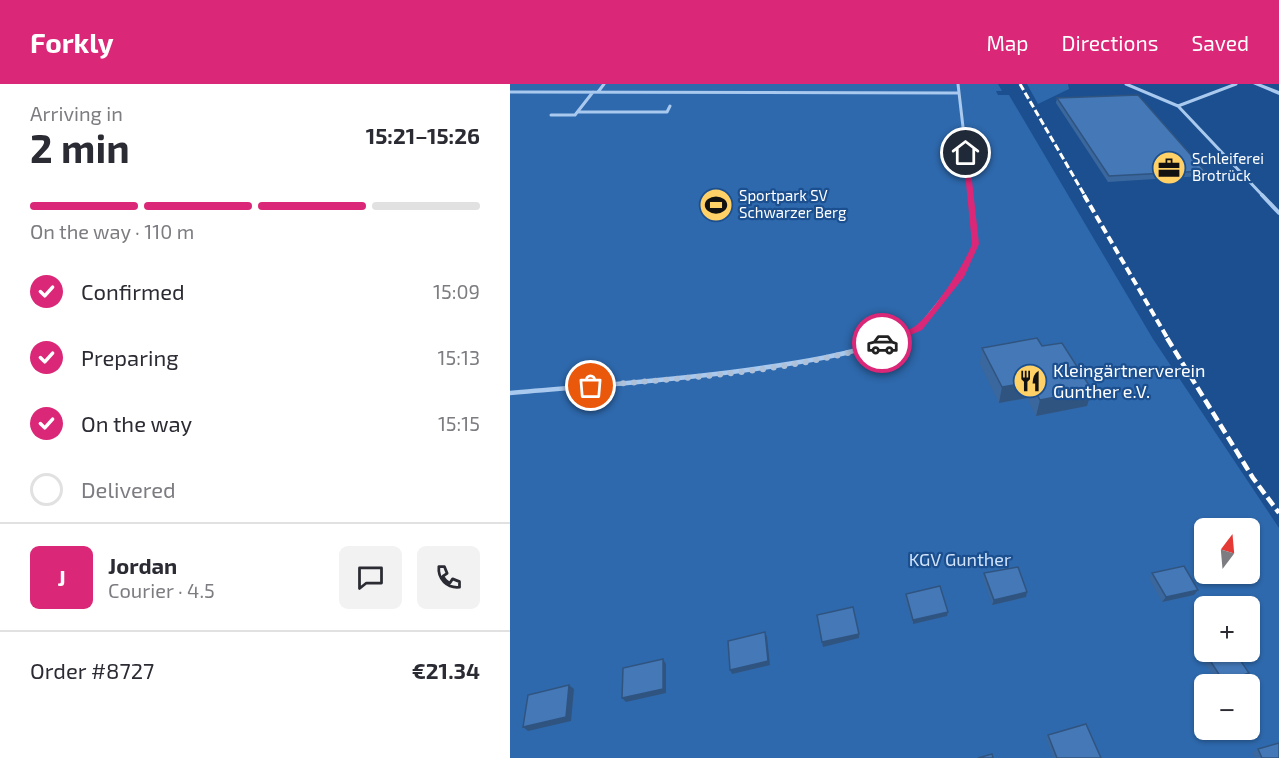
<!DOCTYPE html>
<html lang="en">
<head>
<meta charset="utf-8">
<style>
  :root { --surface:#fff; --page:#f2f2f3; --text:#2b2b33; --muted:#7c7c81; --line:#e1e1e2; --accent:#db2777 }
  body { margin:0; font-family:"Exo 2",sans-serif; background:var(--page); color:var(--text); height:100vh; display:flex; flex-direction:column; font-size:22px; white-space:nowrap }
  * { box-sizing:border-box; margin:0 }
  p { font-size:20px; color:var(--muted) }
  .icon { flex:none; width:33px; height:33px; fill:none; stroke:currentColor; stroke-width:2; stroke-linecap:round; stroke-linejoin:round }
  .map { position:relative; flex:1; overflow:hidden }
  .sheet { display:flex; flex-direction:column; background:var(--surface); width:510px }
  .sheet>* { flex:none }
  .needle { width:39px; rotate:16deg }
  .fabs { position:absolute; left:684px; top:434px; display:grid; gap:12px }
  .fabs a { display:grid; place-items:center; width:66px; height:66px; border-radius:9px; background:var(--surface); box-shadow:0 2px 4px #0004; font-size:30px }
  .pin { position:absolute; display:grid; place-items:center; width:51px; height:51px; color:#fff; margin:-26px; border:3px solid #fff; border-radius:50%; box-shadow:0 2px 6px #0007 }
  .courier { position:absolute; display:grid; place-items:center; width:60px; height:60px; margin:-30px; border:4px solid #db2777; border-radius:50%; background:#fff; color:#222; box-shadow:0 2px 8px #0007 }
  .head em { font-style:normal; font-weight:700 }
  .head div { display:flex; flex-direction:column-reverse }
  .head { display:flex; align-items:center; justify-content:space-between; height:102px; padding:0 30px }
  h1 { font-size:39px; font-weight:700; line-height:45px }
  .bar { display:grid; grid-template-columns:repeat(4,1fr); gap:9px 6px; align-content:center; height:72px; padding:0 30px }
  .bar i { height:8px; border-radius:4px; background:var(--line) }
  .bar .current { background:var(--accent) }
  .bar p { grid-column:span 4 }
  .line { display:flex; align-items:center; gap:15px; padding:0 30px; border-top:2px solid var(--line) }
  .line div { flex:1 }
  .round { display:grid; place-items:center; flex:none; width:63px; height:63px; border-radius:9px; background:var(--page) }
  ol { padding:0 30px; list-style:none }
  li { display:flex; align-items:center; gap:18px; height:66px }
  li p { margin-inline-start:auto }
  li .icon { padding:6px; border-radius:50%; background:var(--accent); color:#fff; stroke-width:4 }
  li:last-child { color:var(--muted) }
  li i { width:33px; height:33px; border:3px solid var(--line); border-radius:50% }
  header { display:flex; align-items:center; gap:36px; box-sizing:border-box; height:84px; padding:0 30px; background:var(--accent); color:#fff }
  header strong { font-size:28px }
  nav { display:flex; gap:33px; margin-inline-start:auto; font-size:21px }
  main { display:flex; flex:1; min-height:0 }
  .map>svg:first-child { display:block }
  .green { fill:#2e69ad; fill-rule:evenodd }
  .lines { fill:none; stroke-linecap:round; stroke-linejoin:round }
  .service-far2 { stroke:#a9c9ee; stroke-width:3 }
  .service-far1 { stroke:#a9c9ee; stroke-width:4 }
  .service { stroke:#a9c9ee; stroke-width:4.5 }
  .tertiary { fill:#a9c9ee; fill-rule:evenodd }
  .rail-far2 { stroke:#fff; stroke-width:3; stroke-dasharray:7 3; stroke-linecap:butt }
  .rail-far1 { stroke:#fff; stroke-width:4; stroke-dasharray:8 4; stroke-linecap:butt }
  .rail { stroke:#fff; stroke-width:4.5; stroke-dasharray:10 4.5; stroke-linecap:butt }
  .wall { fill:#3a679d }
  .shaded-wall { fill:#305480 }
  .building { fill:#4478b7; stroke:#305480; stroke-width:1.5 }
  .route { fill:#db2777 }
  .done { stroke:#afc1d8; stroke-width:6; stroke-dasharray:0 10.8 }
  .labels { text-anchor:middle; stroke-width:4.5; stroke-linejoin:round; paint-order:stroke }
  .far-poi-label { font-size:15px; fill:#fff; stroke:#1b4f8f; text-anchor:start }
  .poi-label { font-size:18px; fill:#fff; stroke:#1b4f8f; text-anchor:start }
  .park-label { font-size:18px; fill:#cfe3fa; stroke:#1b4f8f }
</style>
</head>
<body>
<header>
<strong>Forkly</strong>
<nav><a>Map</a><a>Directions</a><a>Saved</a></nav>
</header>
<main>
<section class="sheet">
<div class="head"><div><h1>2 min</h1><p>Arriving in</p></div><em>15:21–15:26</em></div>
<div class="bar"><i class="current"></i><i class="current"></i><i class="current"></i><i></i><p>On the way · 110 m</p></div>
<ol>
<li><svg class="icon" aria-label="check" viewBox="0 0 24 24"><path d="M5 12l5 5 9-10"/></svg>Confirmed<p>15:09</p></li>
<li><svg class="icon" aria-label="check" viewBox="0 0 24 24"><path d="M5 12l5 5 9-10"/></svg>Preparing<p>15:13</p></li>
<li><svg class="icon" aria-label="check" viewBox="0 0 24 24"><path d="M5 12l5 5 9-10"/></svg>On the way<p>15:15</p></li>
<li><i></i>Delivered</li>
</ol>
<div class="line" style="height:108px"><b class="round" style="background:var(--accent);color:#fff">J</b><div><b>Jordan</b><p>Courier · 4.5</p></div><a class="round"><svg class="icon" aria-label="chat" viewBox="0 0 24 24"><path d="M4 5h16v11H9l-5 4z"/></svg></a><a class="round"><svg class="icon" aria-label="phone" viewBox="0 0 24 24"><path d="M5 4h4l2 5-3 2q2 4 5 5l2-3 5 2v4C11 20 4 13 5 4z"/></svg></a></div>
<div class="line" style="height:78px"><div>Order #8727</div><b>€21.34</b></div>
</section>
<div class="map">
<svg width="769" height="674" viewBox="0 0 769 674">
  <rect width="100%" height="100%" fill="#1b4f8f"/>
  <path class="green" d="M0 0H488L492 7H486L488 11H499L643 255 769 444V674H0ZM694 444H740V489H694ZM694 522H740V567H694ZM694 600H740V645H694Z
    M517 0H558L559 5 528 20Z"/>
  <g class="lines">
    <path class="service-far2" d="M448 0 461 112
      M616 0 668 22
      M726 0 668 22 753 112
      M0 8 449 9
      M88 8 94 0
      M68 28H157L160 22
      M41 31H65L83 8"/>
    <path class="service-far1" d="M752 111 769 129
      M384 255 409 244 450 193 466 160 460 111"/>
    <path class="service" d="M0 309C79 302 158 297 237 286 288 279 339 271 388 254"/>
    <path class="tertiary" d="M743 0H751L769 7V11Z"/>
    <path class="rail-far2" d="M510 0 575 112"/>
    <path class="rail-far1" d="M574 111 658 255"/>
    <path class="rail" d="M657 254 743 394 769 429"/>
  </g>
  <path class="wall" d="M547 14 695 87 692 92 598 98 546 19Z
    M532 262 577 322 526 332 517 314 489 319 470 280 472 264Z
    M474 489 516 513 482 521 473 494Z
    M642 489 684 511 652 518 639 494Z
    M396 510 438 528 437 532 403 540 395 515Z
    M690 561 734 594 716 600H708L686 566Z
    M538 651 590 674H543L536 654Z
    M748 665 769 674H745L742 669Z"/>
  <path class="shaded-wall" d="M520 298 517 314 489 319 492 303Z
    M582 306 577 322 526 332 530 316Z
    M688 506 684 511 652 518 656 513Z
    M517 508 516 513 482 521 484 516Z
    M438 528 437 532 403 540V536Z
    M255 548 257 553 260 581 222 590 220 586Z
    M349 550V554L313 563 312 558Z
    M153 575 156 580V609L116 618 112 614Z
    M739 589 734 594 716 600H712L714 598Z
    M59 601 64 605 61 637 18 647 13 643Z"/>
  <path class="building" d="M628 11 695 87 599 92 547 14Z
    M527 254 532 262 552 259 582 306 530 316 520 298 492 303 472 264Z
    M674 482 688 506 656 513 642 489Z
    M508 483 517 508 484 516 474 489Z
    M430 502 438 528 403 536 396 510Z
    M343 523 349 550 312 558 307 531Z
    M255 548 258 577 220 586 218 557Z
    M694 560V567H724L739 589 714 598 690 561Z
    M153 575V605L112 614 113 584Z
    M59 601 56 633 13 643 18 611Z
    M576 640 591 674H547L538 651Z
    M769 659V674H752L748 665Z
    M482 670 483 674H468Z"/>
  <path class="route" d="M456 67 459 69 469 160 454 193 412 246 375 262H369V257C380 253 393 249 404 243 420 233 456 179 462 160L453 69Z"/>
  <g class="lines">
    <path class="done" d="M81 302C174 294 284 288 372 259"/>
  </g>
  <defs>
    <g id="office-disc" transform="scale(1.725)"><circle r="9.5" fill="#ffd166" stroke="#1b4f8f"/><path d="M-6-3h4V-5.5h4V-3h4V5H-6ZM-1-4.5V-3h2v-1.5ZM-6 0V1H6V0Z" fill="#111"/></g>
    <g id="stadium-disc" transform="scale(1.725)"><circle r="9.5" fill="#ffd166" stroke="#1b4f8f"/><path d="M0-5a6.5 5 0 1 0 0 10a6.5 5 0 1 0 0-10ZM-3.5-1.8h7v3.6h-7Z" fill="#111"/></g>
    <g id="restaurant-disc" transform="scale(1.725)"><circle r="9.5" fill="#ffd166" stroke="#1b4f8f"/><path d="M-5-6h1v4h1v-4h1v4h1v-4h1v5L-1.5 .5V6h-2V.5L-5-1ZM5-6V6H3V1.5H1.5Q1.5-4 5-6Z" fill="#111"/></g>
  </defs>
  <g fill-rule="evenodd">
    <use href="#office-disc" x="659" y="84"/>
    <use href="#stadium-disc" x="206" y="121"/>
    <use href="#restaurant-disc" x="520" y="297"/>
  </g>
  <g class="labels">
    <g class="far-poi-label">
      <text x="682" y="80">Schleiferei<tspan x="682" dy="17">Brotrück</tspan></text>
      <text x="229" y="117">Sportpark SV<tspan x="229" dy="17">Schwarzer Berg</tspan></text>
    </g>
    <g class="poi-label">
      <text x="543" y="293">Kleingärtnerverein<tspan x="543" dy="21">Gunther e.V.</tspan></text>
    </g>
    <g class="park-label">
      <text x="450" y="482">KGV Gunther</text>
    </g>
  </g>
</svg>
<div class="fabs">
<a><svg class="needle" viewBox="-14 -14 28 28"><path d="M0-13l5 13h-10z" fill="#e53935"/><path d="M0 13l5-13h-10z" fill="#7c7c81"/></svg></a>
<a>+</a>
<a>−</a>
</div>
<div class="pin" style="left:81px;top:302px;background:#ea580c"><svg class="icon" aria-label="bag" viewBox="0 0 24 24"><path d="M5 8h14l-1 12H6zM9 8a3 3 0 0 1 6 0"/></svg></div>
<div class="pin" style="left:456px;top:69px;background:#1f2937"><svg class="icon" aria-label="home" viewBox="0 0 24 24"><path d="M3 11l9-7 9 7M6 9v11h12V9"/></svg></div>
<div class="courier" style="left:372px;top:259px"><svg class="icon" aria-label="car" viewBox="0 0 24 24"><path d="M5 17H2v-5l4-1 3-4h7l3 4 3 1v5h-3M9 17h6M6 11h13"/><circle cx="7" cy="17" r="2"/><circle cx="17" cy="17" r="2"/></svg></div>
</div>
</main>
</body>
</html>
